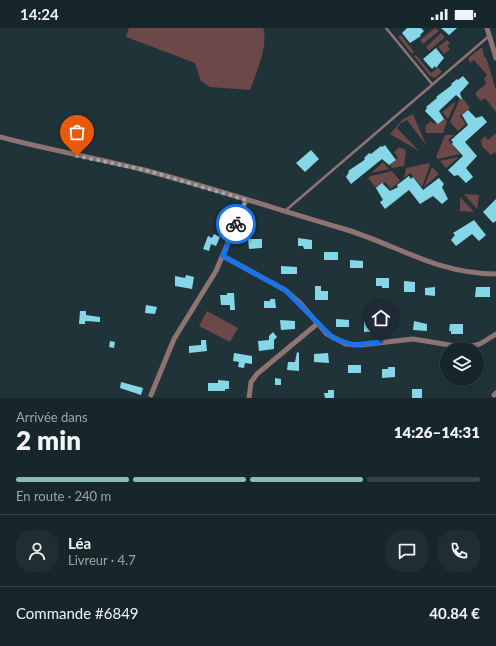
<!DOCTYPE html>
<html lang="fr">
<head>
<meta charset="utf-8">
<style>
  :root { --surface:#17262a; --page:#202e32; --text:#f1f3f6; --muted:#9ea5a8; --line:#364347; --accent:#8bbbb9 }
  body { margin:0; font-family:Lato,sans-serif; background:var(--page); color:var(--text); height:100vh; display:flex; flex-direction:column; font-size:15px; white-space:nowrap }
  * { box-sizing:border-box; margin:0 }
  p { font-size:13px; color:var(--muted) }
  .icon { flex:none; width:22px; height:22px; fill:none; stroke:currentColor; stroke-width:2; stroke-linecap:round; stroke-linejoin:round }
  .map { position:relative; height:370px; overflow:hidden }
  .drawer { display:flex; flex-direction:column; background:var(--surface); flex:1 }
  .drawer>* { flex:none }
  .buttons { position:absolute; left:440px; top:314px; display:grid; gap:8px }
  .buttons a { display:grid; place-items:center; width:44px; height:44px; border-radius:50%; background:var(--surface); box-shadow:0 2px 10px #0003,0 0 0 1px var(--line); font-size:20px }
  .pin { position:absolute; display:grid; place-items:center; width:34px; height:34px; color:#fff; margin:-41px -17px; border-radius:50% 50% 50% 0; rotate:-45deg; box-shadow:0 0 4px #0007 }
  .pin .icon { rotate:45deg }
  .courier { position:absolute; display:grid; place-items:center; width:40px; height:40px; margin:-20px; border:3px solid #1a73e8; border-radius:50%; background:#fff; color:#222; box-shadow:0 1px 5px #0007 }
  .headline em { font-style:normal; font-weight:800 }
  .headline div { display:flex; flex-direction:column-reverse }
  .headline { display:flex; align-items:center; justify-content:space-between; height:68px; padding:0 16px }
  h1 { font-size:26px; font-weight:800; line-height:30px }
  .bar { display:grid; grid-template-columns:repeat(4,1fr); gap:6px 4px; align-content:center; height:48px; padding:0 16px }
  .bar i { height:5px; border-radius:3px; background:var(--line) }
  .bar .current { background:var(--accent) }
  .bar p { grid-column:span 4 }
  .line { display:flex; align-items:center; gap:10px; padding:0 16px; border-top:1px solid var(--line) }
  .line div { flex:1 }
  .round { display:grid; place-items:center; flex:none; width:42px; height:42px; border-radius:16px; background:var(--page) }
  .status { display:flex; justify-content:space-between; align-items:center; height:28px; padding:0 20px; background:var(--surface); direction:ltr }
  .status svg { height:11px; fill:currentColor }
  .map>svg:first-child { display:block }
  .green { fill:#6d4848 }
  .building { fill:#85d7e7 }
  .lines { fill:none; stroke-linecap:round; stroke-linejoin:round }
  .service { stroke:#8f7272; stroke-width:2.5 }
  .minor { stroke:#8f7272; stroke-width:5 }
  .done { stroke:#9cabaf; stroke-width:4; stroke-dasharray:0 7.2 }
  .route { stroke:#1a73e8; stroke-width:5 }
</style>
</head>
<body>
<div class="status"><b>14:24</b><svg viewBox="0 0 49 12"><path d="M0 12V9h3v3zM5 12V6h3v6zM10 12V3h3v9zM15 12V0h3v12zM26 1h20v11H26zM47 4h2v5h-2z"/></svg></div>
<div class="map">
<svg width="496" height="370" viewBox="0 0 496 370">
  <rect width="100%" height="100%" fill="#1f3338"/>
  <path class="green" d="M129 0H263C269 16 256 46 250 62L210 59 201 53 195 35 126 9Z
    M435 0 439 3 423 16 420 12Z
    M441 5 445 9 429 23 426 19Z
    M401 7 414 24 412 26 398 9Z
    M447 12 450 15 447 18 450 21 444 26 438 19Z
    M481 20 483 21 484 29H486L496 62V84L485 70 481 73 476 67V64L486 56 484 51 487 47 474 32 470 35 468 30Z
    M416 27 431 45 438 39 442 44 435 50 430 48 414 28Z
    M461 68 470 80 460 88 466 96 458 103 450 94Z
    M456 73 448 91 442 84Z
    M413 86 426 117 407 92 401 95 397 100 419 123 390 106 403 91Z
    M443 89 447 93 443 105H426L425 98 431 93 434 96Z
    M496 105V126L495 124 491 127 482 118 481 112 485 108 488 112Z
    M445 107H454L448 112 460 126 438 131 436 129Z
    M399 119 406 122 404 138 392 140 390 137 398 130 394 124Z
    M459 129 446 140 440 133Z
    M383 134 389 141 371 145Z
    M429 135 430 137 422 159 410 145 404 150 406 140Z
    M432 139 439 146 424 159Z
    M392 143 400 153 391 161 385 154 377 161 368 150 371 148Z
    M464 166 479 167 477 181Z
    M460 169 474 184 460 183Z
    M207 283 238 300 230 314 199 298Z"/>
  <path class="building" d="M407 0H421L424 3 420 7 421 8 410 15 402 5Z
    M441 0H457L449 7Z
    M436 20 444 30 436 40 435 38 432 41 423 31Z
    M463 48 469 55 460 65 462 72 456 67 439 83 444 91 438 96 425 83 427 80 426 79 437 70 436 69 452 57 451 56 457 51 458 52Z
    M468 82 476 90 482 88 487 94 465 114 477 128 466 140 473 149 466 155 458 147 454 148 448 142 463 128 452 116 453 114 451 112 468 97 462 87Z
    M385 117 396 132 389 137 382 131 351 156 346 149 349 144 348 143 363 133 365 131 364 130 369 125 371 126 381 118 382 119Z
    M311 122 319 131 305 144 296 135Z
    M409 148 411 151 413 149 423 162 439 150 444 156 442 159 448 171 442 176 433 168 420 176 409 162 385 181 380 174 383 172 376 160 382 155 390 163 398 159 397 157Z
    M496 171V193L493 195 483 184Z
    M474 192 486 207 479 213 472 206 456 218 451 212 455 207 453 205Z
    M214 206 220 209 216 218 211 216 209 223 203 221 208 208 212 210Z
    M298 210 312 212V221H304L303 218H298Z
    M248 211H262V220L249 221Z
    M324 224H338V232H324Z
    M350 232 363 233V240H350Z
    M281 238 297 239V246H281Z
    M186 247 194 249 192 261 175 258V248L185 250Z
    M376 250H389V260H382V258H376Z
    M404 253 415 254V264H404Z
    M315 258H321V263H328V272H315Z
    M435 259V268L425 267V260Z
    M476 259H490V269H475Z
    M227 265H234L235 282H230V277H221L220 267H227Z
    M270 271H275L276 280H264V273H270Z
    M146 277 157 279 155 286 145 285Z
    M80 283H86V287L100 289V294L85 293V296H79Z
    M336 291 349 292V299H336Z
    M280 292 295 293V301L281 302Z
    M364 293 379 294V303L364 304Z
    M414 293 427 296V303L413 302Z
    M450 296H463V306H451V303H449Z
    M273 304 277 309 274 312V321L259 323 258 313 269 312V308Z
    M201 312H206L207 323 189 325V318L201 317Z
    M110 313 115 314 114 320 109 319Z
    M297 324 299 325V343L287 342 288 334H295Z
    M234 325 252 328V336L245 335 244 340 238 339 239 334 233 333Z
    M328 325 329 335 314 334V326Z
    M348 337H361V345H348Z
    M388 339H395V349L382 350V341H388Z
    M275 350 281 351V357H275Z
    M218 352 229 353V361H225V363H208V355H218Z
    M121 354 143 360 141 367 120 360Z
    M412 361H422V370H412Z
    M328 362H334V370H325L324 365H328Z"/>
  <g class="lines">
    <path class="service" d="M386 0 432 56
      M285 183 489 8"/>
    <path class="minor" d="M487 0 496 30
      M0 109C48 122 97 130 144 142 210 159 276 181 341 200 396 216 436 246 496 246
      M223 228 285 262 300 275 327 306 346 316 360 317 413 311 462 319 472 318 480 316 496 306
      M151 367 174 311 216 243 246 172
      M494 367 496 365
      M249 370 251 354 257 346 317 296"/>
  </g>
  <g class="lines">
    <path class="done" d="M77 128 145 142 246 172 236 196"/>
    <path class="route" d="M236 196 223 228 285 262 333 310 353 317 381 314"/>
  </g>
</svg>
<div class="buttons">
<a><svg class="icon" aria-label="layers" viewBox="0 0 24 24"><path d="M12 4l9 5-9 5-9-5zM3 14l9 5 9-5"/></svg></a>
</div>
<div class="pin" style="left:77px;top:128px;background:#ea580c"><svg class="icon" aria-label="bag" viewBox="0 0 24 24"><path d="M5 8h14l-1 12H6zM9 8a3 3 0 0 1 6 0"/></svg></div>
<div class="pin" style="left:381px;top:314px;background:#1f2937"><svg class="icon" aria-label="home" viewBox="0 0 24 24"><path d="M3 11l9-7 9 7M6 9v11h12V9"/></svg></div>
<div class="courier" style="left:236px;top:196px"><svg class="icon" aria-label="bike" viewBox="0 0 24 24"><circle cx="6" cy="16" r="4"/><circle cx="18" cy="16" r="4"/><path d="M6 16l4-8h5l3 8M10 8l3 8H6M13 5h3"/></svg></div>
</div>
<section class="drawer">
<div class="headline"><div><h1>2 min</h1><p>Arrivée dans</p></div><em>14:26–14:31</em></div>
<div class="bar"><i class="current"></i><i class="current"></i><i class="current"></i><i></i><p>En route · 240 m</p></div>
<div class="line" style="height:72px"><a class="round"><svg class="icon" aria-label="person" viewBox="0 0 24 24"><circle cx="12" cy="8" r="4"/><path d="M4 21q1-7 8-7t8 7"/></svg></a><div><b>Léa</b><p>Livreur · 4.7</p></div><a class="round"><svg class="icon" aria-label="chat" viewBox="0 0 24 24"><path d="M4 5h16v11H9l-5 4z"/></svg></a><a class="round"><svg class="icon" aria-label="phone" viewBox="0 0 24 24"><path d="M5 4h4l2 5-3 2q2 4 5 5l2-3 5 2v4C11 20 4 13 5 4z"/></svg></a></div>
<div class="line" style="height:52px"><div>Commande #6849</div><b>40.84 €</b></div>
</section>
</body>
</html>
